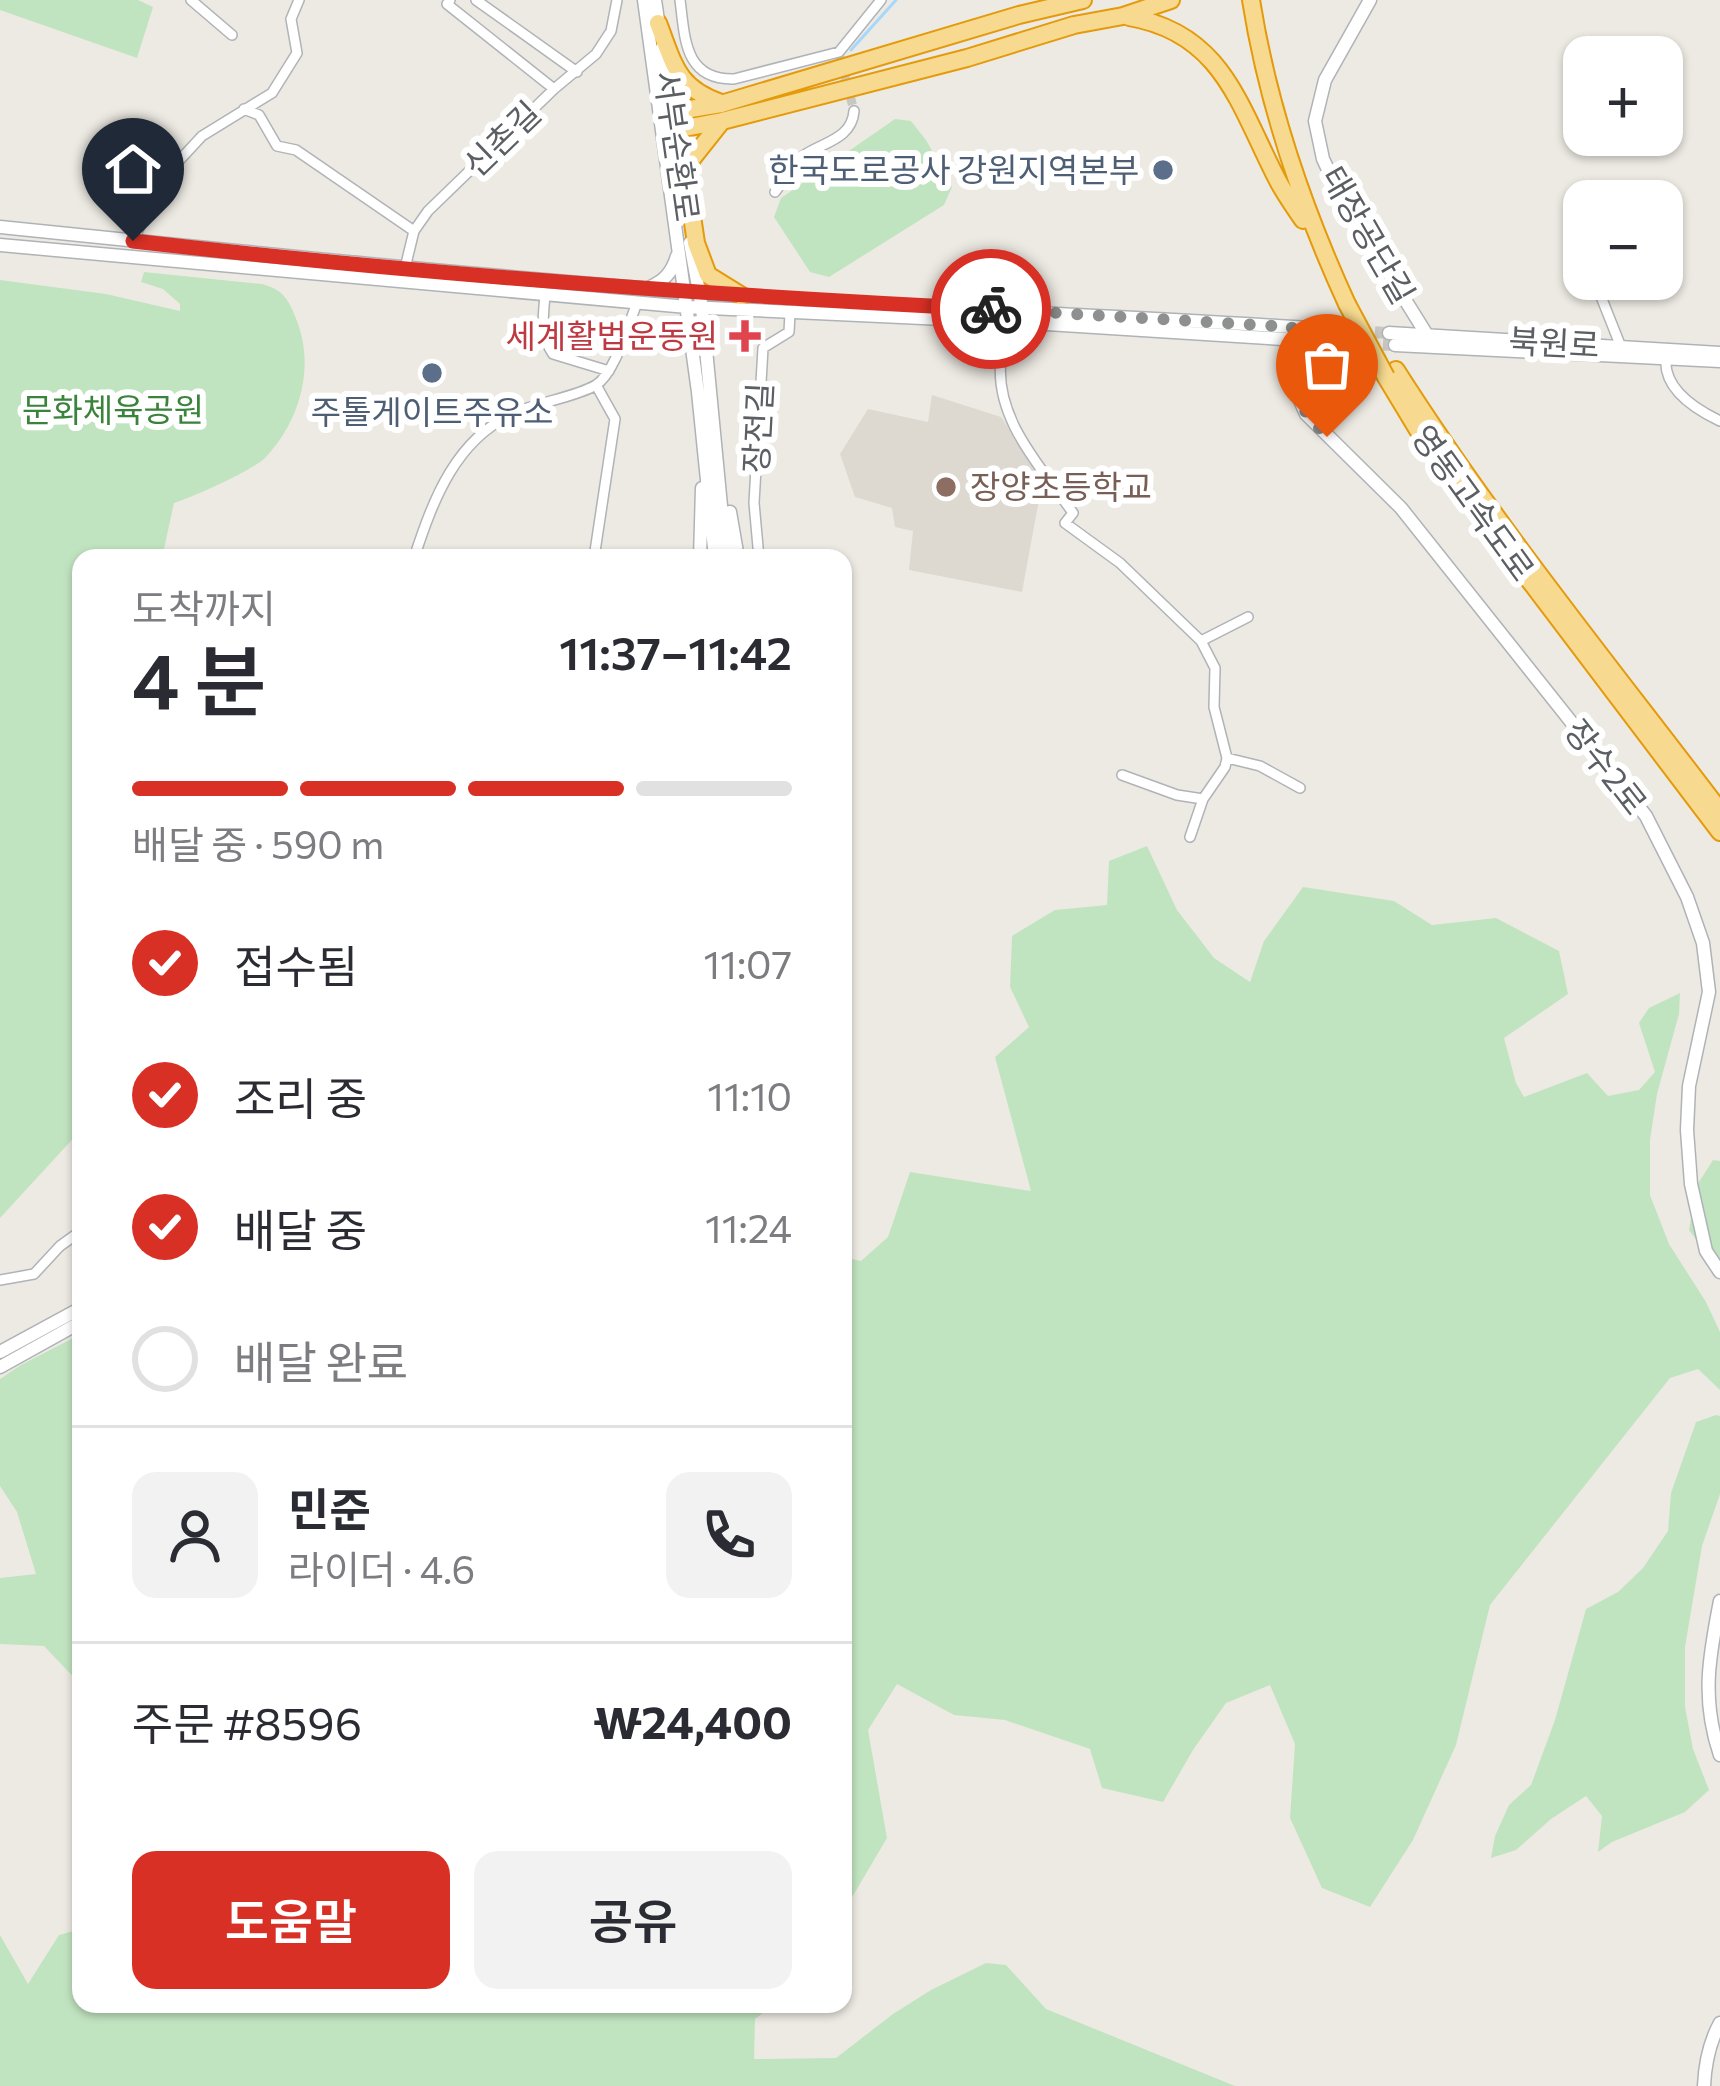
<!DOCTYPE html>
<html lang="ko">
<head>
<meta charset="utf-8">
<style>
  :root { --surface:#fff; --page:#f2f2f3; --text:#2b2b33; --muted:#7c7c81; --line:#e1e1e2; --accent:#d93025 }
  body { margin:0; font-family:Commissioner,"Noto Sans KR",sans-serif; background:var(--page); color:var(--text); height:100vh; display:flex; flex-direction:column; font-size:45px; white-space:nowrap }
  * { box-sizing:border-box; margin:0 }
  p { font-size:39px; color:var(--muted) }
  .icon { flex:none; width:66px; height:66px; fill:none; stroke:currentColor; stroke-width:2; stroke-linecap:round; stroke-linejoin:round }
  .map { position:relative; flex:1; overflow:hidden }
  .drawer { position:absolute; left:72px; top:549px; width:780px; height:1464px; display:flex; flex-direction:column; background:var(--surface); border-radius:24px; box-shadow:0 3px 9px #0004 }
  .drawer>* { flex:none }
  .tools { position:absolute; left:1563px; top:36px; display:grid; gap:24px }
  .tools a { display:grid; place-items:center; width:120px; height:120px; border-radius:24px; background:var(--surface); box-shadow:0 3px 9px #0004; font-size:60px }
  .pin { position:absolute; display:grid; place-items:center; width:102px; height:102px; color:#fff; margin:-123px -51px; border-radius:50% 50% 50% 0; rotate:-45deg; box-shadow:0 0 12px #0007 }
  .pin .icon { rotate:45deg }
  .courier { position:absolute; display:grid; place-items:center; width:120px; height:120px; margin:-60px; border:9px solid #d93025; border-radius:50%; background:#fff; color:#222; box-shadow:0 3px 15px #0007 }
  .summary em { font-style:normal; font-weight:600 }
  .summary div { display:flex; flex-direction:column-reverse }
  .summary { display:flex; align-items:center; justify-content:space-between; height:204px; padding:0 60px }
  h1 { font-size:78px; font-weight:600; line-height:90px }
  .bar { display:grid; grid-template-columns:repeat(4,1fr); gap:18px 12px; align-content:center; height:144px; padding:0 60px }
  .bar i { height:15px; border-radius:9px; background:var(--line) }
  .bar .current { background:var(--accent) }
  .bar p { grid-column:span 4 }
  .line { display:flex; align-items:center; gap:30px; padding:0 60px; border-top:3px solid var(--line) }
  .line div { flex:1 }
  .round { display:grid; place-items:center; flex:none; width:126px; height:126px; border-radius:24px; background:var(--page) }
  ol { padding:0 60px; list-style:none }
  li { display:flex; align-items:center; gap:36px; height:132px }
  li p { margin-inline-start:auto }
  li .icon { padding:12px; border-radius:50%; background:var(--accent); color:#fff; stroke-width:4 }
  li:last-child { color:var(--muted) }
  li i { width:66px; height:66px; border:6px solid var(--line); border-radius:50% }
  .cta { display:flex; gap:24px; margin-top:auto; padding:24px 60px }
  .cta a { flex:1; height:138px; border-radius:24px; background:var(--accent); color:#fff; font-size:48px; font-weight:600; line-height:138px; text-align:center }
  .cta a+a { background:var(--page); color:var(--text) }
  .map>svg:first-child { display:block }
  .education { fill:#ddd9d1 }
  .green { fill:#c1e4c0 }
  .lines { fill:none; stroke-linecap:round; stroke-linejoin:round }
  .stream { stroke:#a5d8fb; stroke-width:3 }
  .street-tunnel { stroke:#c8c7c3; stroke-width:9; stroke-dasharray:9 4.5; stroke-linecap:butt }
  .secondary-tunnel { stroke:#c8c7c3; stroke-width:12; stroke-dasharray:12 6; stroke-linecap:butt }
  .street-casing { stroke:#b0b3b7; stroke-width:12 }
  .secondary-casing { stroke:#afb3b7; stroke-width:15 }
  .highway-casing { stroke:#e49a0b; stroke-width:20 }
  .street { stroke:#fff; stroke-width:9 }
  .secondary { stroke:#fff; stroke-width:12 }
  .highway { stroke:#f7da8f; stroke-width:16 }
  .highway-bridge-casing { stroke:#e49a0b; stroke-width:20; stroke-linecap:butt }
  .highway-bridge { stroke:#f7da8f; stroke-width:16 }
  .done { stroke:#8e9090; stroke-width:12; stroke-dasharray:0 21.6 }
  .route { stroke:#d93025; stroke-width:15 }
  .service-dot { fill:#5c6f8a; stroke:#fff; stroke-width:4.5 }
  .health-dot { fill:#e0444e; stroke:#fff; stroke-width:4.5 }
  .education-dot { fill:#8d6e63; stroke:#fff; stroke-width:4.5 }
  .labels { text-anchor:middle; stroke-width:12; stroke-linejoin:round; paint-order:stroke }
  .street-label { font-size:33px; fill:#5b5f63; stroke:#fff }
  .service-label { font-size:33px; fill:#4e5e75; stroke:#fff; text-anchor:end }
  .health-label { font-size:33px; fill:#be3a42; stroke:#fff; text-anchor:end }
  .park-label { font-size:33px; fill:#39833b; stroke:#fff }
  .education-label { font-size:33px; fill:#785e54; stroke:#fff; text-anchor:start }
</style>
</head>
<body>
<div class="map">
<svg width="1720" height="2086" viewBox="0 0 1720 2086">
  <rect width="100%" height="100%" fill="#edeae3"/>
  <path class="education" d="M932 395 1001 417 1043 478 1022 592 909 570 913 531 895 527 892 508 855 497 840 454 868 409 928 422Z"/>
  <path class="green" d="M0 0H138L153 7 137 58 0 10Z
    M895 119 911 121 926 140 952 187 944 205 829 277 810 272 774 217 781 198Z
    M144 272 262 284C284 290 289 300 297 321 315 368 300 421 265 458 253 470 193 497 174 503L164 549 165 558H81V1130L0 1218V280L106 294 180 311V304L163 289 141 282Z
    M1147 846 1177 910 1214 958 1250 982 1264 941 1303 887 1394 901 1432 925 1496 918 1559 951 1568 994 1504 1038 1516 1083 1524 1097 1587 1073 1608 1096 1639 1090 1655 1072 1639 1023 1649 1008 1680 993 1679 1014 1657 1094 1650 1140V1195L1669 1244 1706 1302 1720 1332V1390L1698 1369 1670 1378 1490 1605 1456 1745 1413 1840 1370 1907 1322 1888 1290 1818 1295 1744 1270 1685 1226 1703 1193 1750 1163 1802 1102 1788 1090 1749 1005 1720 954 1715 897 1684 868 1730 887 1838 851 1899 843 1905V1257L861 1261 888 1237 910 1172 1031 1191 995 1057 1029 1027 1010 987 1012 936 1055 910 1107 905 1109 861Z
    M1713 1160 1720 1161V1272L1689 1230 1697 1185Z
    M81 1334V1685L44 1646 0 1644V1578L36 1574 17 1512 0 1486V1379L21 1365Z
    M1716 1415 1720 1416V1494L1702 1546 1685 1647V1707L1693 1749 1709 1790 1685 1812 1612 1842 1598 1852 1602 1816 1586 1796 1551 1819 1516 1850 1491 1858 1495 1836 1509 1805 1531 1785 1555 1720 1586 1609 1618 1592 1643 1568 1668 1531 1671 1493 1696 1422Z
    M81 1929V2004H775L755 2019 754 2059 836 2058 893 2014 931 1990 986 1963 1006 1965 1046 2009 1235 2086H0V1935L28 1984 59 1935Z"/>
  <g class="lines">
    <path class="stream" d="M851 50 896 0"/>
    <path class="street-tunnel" d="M840 57 854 111"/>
    <path class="secondary-tunnel" d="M1339 330 1389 333
      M1347 343 1395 345"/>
    <g class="street-casing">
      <path id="street" d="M191 0 232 35
        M450 0 447 4 554 89
        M476 0 577 72
        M680 0C685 38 684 80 734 79L839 52 881 0
        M244 109 259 115 277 146 296 150 414 231
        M775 192C784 180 793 163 806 154 825 142 852 138 854 111
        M133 241 162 179 202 136 272 93 297 53 291 19 299 0
        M405 268 414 231 428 211 554 89 596 54 611 31 617 0
        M1594 279 1621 347
        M545 296C543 318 540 335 553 354L609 371
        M1010 322C1007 334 1002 347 1001 360 994 419 1042 468 1073 513L1065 523 1120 563 1201 641 1215 668 1214 707 1227 758 1225 767 1203 799 1190 837
        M1666 358C1663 388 1695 409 1720 421
        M414 558C433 500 456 437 517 412 539 402 576 397 596 385 615 373 628 325 637 303
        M594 558 615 419 596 385
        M759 558 754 503 763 348 789 332 790 313
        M1201 641 1248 617
        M1227 758 1260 766 1300 788
        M1122 775 1177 795 1203 799
        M0 1280 34 1274 60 1246 81 1231"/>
    </g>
    <g class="secondary-casing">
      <path id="secondary" d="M644 0 698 392 715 558
        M655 0 659 27
        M1370 0 1325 80 1315 121 1323 159 1341 197 1427 335
        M662 48 684 194
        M0 227C244 252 488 277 732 295 934 310 1137 316 1339 330
        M690 243 702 308 726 558
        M0 245 687 307 1031 323 1347 343
        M648 288C664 281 672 273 677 256
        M1292 331 1295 389 1306 414 1401 508 1646 816 1687 897 1703 943 1709 992 1689 1086 1687 1130 1691 1184 1706 1251 1720 1272
        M1389 333 1720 353
        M1395 345 1720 361
        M730 512 738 558
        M700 558 702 488
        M0 1352 81 1308
        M0 1367 81 1322
        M1720 1601C1709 1657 1701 1699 1720 1755
        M1704 2086C1705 2064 1709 2043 1720 2023"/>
    </g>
    <g class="highway-casing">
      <path id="highway" d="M1251 0C1268 107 1302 206 1347 304
        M1129 17C1223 33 1239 106 1278 181 1285 194 1294 207 1303 220
        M658 23C674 64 676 87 721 103
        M672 112 721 104 1019 15 1083 0
        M722 121 691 160 689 196 696 243 708 275 742 296
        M674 130 722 121 967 58 1074 25 1123 16 1171 0
        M1396 370C1494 524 1610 666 1720 811
        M1386 377 1418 430 1467 498 1720 832"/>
    </g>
    <use href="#street" class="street"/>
    <use href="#secondary" class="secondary"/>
    <use href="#highway" class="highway"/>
    <g class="highway-bridge-casing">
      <path id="highway-bridge" d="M1347 304 1386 377"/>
    </g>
    <use href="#highway-bridge" class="highway-bridge"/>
  </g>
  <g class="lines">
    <path class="done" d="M991 309 1292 327C1287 354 1291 391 1307 414 1312 422 1321 430 1327 437"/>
    <path class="route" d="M133 241C418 274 704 295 991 309"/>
  </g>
  <g class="service-dot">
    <circle cx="1163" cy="170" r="12"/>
    <circle cx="432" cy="373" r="12"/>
  </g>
  <path class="health-dot" d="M739 318h12v12h12v12h-12v12h-12v-12h-12v-12h12z"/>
  <circle class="education-dot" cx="946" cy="487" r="12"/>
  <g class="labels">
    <g class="street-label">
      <text transform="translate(502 139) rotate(-44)" y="12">신촌길</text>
      <text transform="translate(677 146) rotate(82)" y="12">서부순환로</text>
      <text transform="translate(1368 235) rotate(60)" y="12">태장공단길</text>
      <text transform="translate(1554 343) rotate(3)" y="12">북원로</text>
      <text transform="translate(758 428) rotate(-87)" y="12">장전길</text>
      <text transform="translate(1473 503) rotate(54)" y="12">영동고속도로</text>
      <text transform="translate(1606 767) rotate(52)" y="12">장수2로</text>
    </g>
    <g class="service-label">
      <text x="1139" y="182">한국도로공사 강원지역본부</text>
      <text x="432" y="424" text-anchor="middle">주톨게이트주유소</text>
    </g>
    <g class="health-label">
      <text x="718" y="348">세계활법운동원</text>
    </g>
    <g class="park-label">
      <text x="113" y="422">문화체육공원</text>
    </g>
    <g class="education-label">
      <text x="970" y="499">장양초등학교</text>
    </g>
  </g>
</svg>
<div class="tools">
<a>+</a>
<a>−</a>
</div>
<div class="pin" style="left:1327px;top:437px;background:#ea580c"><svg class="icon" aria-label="bag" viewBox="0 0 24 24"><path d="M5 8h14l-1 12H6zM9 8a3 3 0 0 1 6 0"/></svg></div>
<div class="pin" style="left:133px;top:241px;background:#1f2937"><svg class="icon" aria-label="home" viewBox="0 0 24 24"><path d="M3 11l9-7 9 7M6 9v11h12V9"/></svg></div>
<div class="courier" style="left:991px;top:309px"><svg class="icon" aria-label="bike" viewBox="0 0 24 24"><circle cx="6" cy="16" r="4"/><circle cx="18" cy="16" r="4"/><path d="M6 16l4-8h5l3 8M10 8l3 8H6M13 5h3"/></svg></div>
<section class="drawer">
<div class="summary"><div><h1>4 분</h1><p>도착까지</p></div><em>11:37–11:42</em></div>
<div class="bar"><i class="current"></i><i class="current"></i><i class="current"></i><i></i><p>배달 중 · 590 m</p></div>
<ol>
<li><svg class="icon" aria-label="check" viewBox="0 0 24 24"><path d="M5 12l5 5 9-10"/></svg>접수됨<p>11:07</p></li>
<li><svg class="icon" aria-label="check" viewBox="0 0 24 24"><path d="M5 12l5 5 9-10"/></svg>조리 중<p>11:10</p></li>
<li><svg class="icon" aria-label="check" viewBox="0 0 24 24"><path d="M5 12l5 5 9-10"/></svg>배달 중<p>11:24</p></li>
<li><i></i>배달 완료</li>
</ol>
<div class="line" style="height:216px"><a class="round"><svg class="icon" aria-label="person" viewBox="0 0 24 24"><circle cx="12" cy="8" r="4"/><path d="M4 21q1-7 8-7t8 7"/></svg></a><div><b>민준</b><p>라이더 · 4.6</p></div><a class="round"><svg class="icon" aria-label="phone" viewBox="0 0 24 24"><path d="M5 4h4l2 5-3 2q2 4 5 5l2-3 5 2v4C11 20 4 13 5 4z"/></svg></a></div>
<div class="line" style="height:156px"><div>주문 #8596</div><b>₩24,400</b></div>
<div class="cta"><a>도움말</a><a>공유</a></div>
</section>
</div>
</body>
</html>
